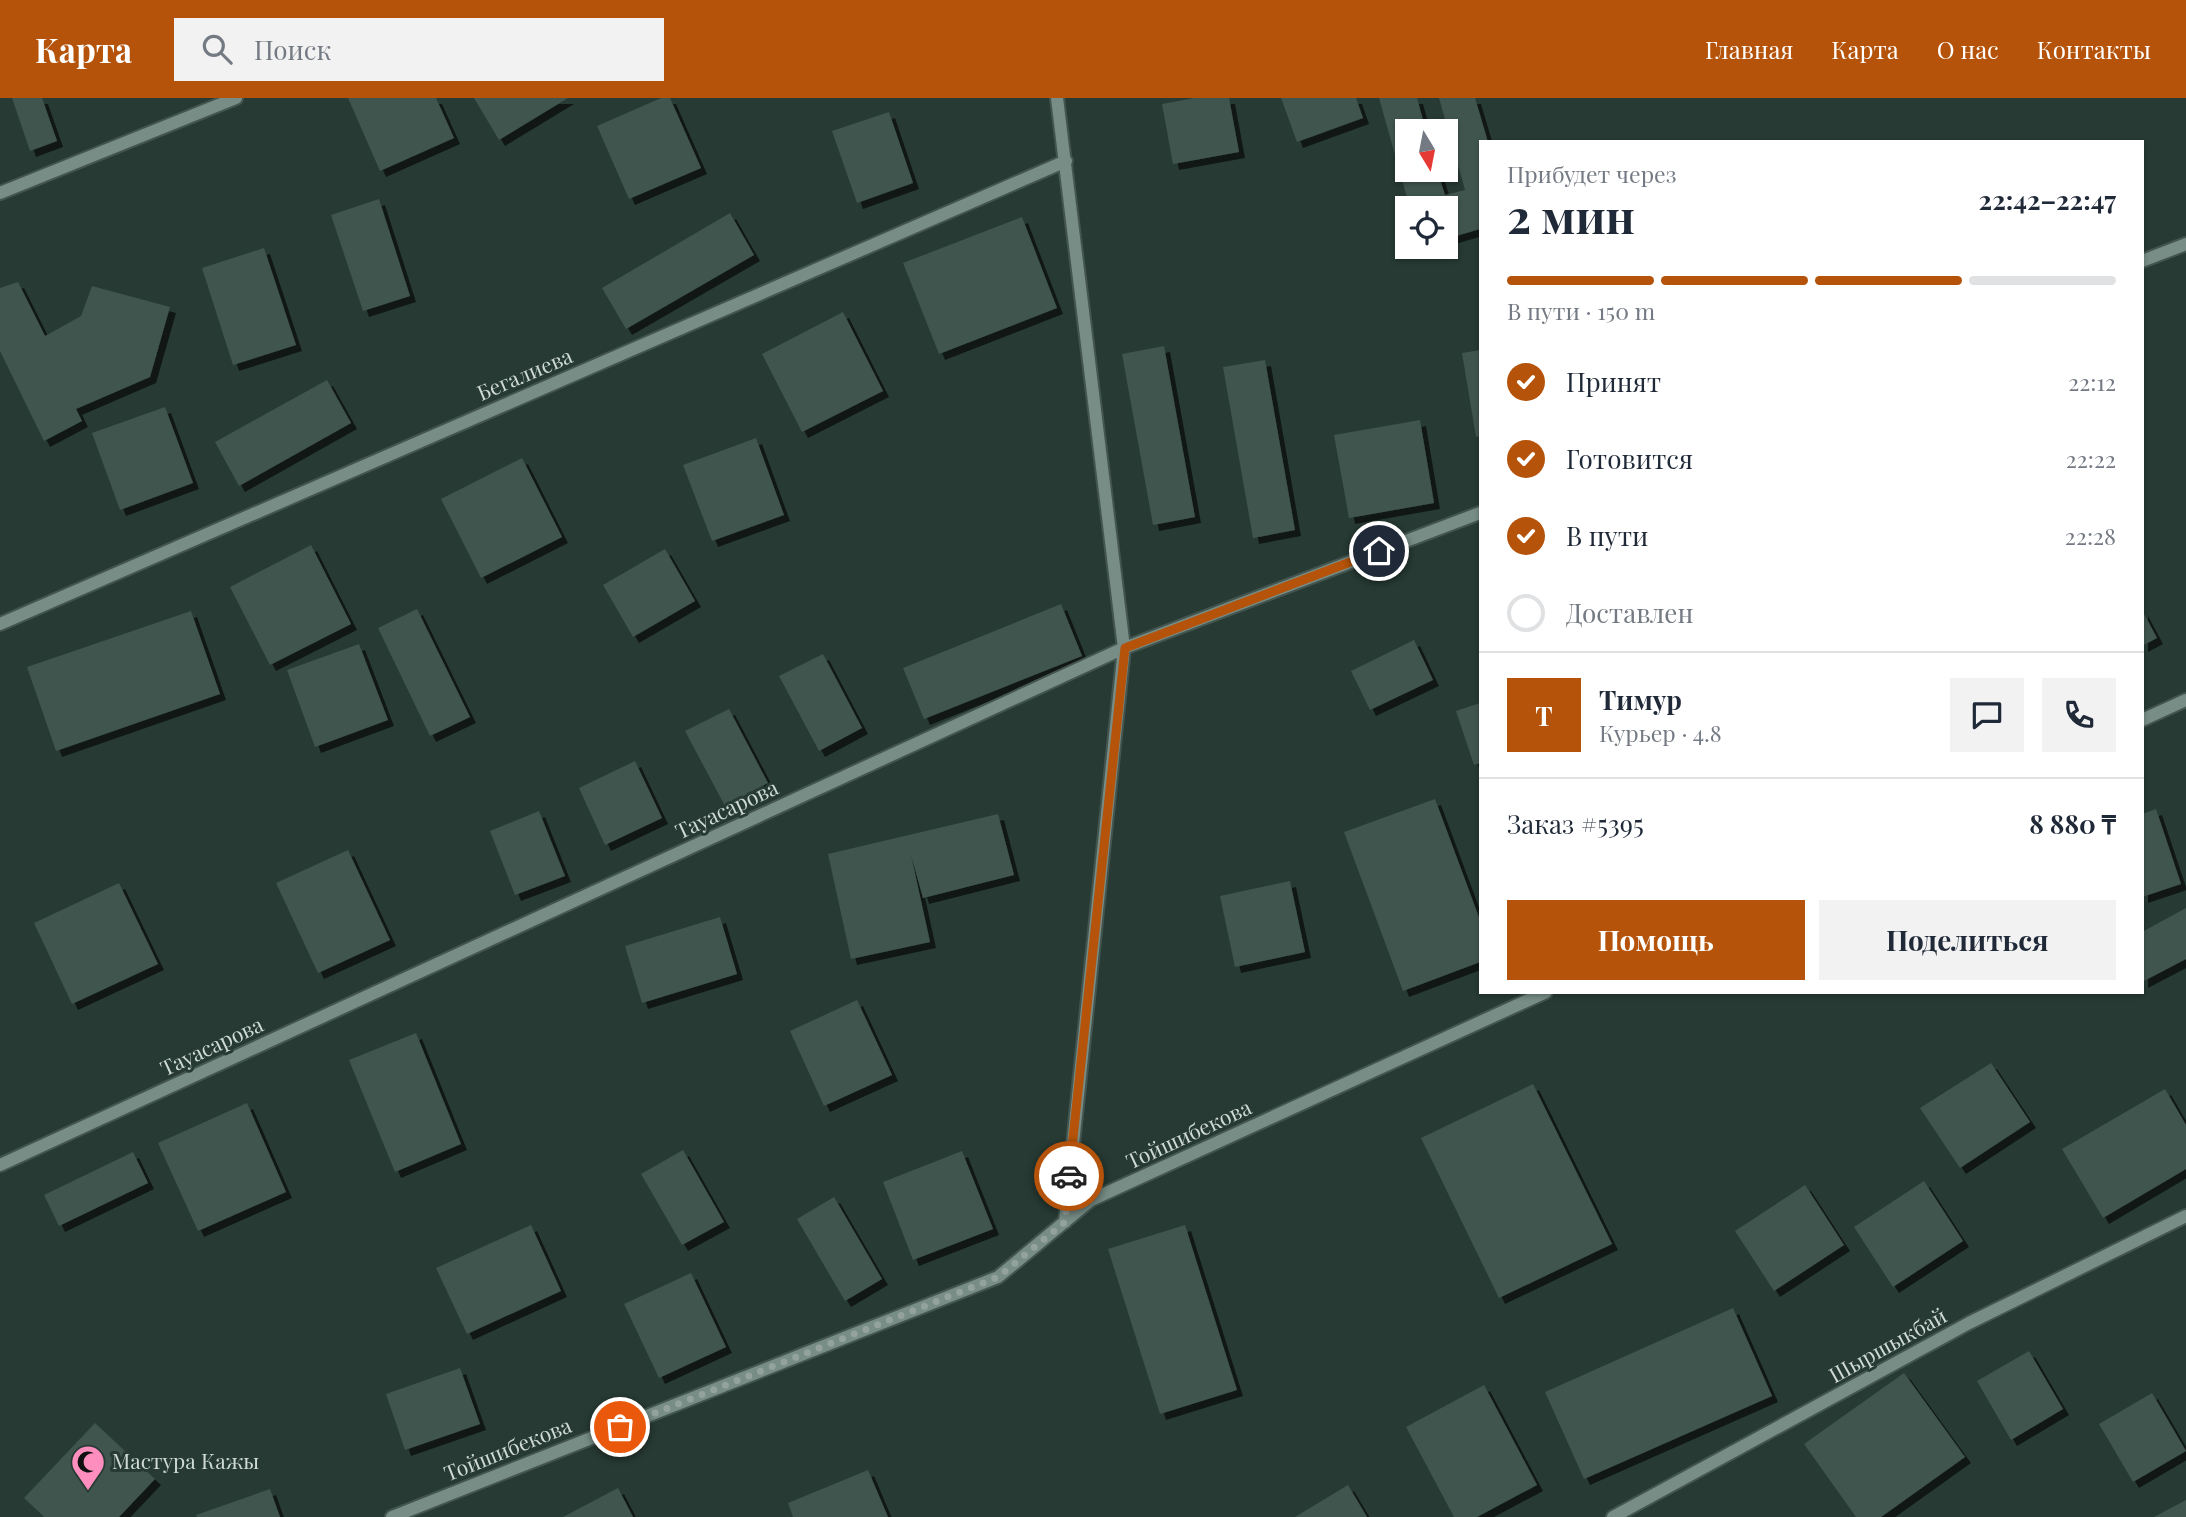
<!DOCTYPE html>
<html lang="ru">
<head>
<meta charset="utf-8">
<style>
  :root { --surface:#fff; --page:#f2f2f3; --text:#1f2937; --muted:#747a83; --line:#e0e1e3; --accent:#b45309 }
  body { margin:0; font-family:"Playfair Display",serif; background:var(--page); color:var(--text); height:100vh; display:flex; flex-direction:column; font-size:26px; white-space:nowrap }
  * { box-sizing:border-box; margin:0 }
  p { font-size:23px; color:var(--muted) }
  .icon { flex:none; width:38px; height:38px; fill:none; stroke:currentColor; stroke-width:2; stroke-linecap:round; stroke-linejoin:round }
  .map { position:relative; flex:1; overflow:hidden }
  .side { position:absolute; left:1479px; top:42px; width:665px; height:854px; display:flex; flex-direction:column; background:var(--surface); border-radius:0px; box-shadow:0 2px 5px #0004 }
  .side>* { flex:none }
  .needle { width:46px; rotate:170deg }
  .tools { position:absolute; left:1395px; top:21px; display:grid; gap:14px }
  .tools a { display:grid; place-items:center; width:63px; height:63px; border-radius:0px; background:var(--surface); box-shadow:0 2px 5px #0004; font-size:35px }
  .pin { position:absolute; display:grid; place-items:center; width:60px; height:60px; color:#fff; margin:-30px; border:4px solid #fff; border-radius:50%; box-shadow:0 2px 7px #0007 }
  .courier { position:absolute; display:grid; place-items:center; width:70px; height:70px; margin:-35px; border:5px solid #b45309; border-radius:50%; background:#fff; color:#222; box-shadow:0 2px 9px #0007 }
  .summary em { font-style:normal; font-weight:700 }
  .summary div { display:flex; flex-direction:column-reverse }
  .summary { display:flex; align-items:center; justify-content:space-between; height:119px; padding:0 28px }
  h1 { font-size:46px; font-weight:700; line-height:52px }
  .bar { display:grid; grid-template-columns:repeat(4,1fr); gap:10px 7px; align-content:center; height:84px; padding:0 28px }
  .bar i { height:9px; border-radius:5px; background:var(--line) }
  .bar .on { background:var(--accent) }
  .bar p { grid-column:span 4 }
  .line { display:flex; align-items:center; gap:18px; padding:0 28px; border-top:2px solid var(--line) }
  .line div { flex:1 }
  .round { display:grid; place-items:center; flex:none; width:74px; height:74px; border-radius:0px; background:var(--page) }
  ol { padding:0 28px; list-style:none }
  li { display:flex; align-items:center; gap:21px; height:77px }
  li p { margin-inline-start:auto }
  li .icon { padding:7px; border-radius:50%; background:var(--accent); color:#fff; stroke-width:4 }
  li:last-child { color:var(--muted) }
  li i { width:38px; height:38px; border:4px solid var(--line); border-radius:50% }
  .action { display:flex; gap:14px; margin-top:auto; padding:14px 28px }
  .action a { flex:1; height:80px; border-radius:0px; background:var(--accent); color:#fff; font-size:28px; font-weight:700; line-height:80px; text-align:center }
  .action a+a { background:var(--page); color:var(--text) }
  header { display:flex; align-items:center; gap:42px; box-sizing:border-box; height:98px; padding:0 35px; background:var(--accent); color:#fff }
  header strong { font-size:33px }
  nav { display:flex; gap:38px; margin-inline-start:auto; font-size:24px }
  .search { width:490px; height:63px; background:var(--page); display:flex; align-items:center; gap:18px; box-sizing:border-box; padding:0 24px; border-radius:0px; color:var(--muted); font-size:26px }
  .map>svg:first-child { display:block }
  .building { fill:#40544e; filter:url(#shadow) }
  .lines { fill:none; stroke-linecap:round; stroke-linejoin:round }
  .minor-casing { stroke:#445550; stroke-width:16 }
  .minor { stroke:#778d86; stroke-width:12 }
  .done { stroke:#94a29d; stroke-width:7; stroke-dasharray:0 12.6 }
  .route { stroke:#b45309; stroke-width:9 }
  .labels { text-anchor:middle; stroke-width:6; stroke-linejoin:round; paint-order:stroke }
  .street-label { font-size:21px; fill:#cfdad6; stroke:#273a34 }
  .poi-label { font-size:21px; fill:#cfdad6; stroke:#273a34; text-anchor:start }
</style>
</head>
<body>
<header>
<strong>Карта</strong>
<div class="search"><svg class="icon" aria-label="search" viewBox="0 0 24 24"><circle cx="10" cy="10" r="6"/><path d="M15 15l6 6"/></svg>Поиск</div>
<nav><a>Главная</a><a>Карта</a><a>О нас</a><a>Контакты</a></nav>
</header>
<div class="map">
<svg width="2186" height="1419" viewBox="0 0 2186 1419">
  <defs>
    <filter id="shadow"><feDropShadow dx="6" dy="6" stdDeviation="0" flood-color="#0009"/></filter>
  </defs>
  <rect width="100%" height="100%" fill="#273a34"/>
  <path class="building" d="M12 0H42L57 43 30 53Z
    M348 0H436L454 40 380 73Z
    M474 0H568L499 42Z
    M661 0H670L701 70 629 101 597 28Z
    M1194 0H1229L1239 54 1173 66 1162 6Z
    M1281 0H1356L1363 20 1297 44Z
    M1379 0H1417L1426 33H1407V72H1437L1445 97 1465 92 1439 0H1475L1488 44H1480V131L1446 141V110H1410Z
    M889 14 913 85 857 105 832 33Z
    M379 101 410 198 363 213 331 117Z
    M730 115 754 157 626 231 602 190Z
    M1022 119 1057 210 939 256 903 165Z
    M264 150 296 247 233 267 202 170Z
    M18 184 45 238 81 218 92 188 170 209 150 279 76 311 82 323 44 343 0 253V190Z
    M843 214 883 293 802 334 762 256Z
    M1164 248 1195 419 1153 427 1122 256Z
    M1480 252V338L1476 339 1462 255Z
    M1265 262 1295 432 1253 440 1223 269Z
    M327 282 351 325 239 388 215 344Z
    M165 309 193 385 120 412 92 335Z
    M1420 322 1434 405 1349 420 1334 337Z
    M756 340 784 417 712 443 683 367Z
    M522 360 562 439 481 480 441 401Z
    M311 447 351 526 270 567 230 489Z
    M665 451 695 503 633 539 603 487Z
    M1061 506 1082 558 924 621 903 570Z
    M417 511 470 619 430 638 378 530Z
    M2142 512 2157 540 2142 548Z
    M191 513 220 596 56 653 27 569Z
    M1414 542 1433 582 1370 612 1351 573Z
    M359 546 388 622 315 649 287 572Z
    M823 556 862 630 819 653 779 578Z
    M1480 605V665L1474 667 1456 613Z
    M729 611 768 685 725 708 685 633Z
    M635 663 662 720 605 747 579 690Z
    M1435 701 1480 822V864L1403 893 1344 734Z
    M2156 711 2181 786 2142 799V716Z
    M539 713 565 778 515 797 490 733Z
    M998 716 1014 777 923 800 911 757 930 844 851 861 828 756Z
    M348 752 390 842 318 875 276 785Z
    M1290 783 1305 854 1235 869 1220 798Z
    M119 785 158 866 72 906 34 825Z
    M2186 810V861L2142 884V834Z
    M720 819 737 876 642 905 625 848Z
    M857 902 892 977 824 1008 790 933Z
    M416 935 461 1046 395 1074 349 962Z
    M1991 965 2030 1024 1960 1070 1920 1010Z
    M1533 986 1612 1146 1499 1200 1421 1040Z
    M2165 991 2186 1027V1071L2103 1120 2062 1051Z
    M247 1005 286 1094 198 1133 158 1045Z
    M683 1052 724 1124 682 1147 641 1076Z
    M962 1053 993 1131 913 1162 883 1084Z
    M133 1054 148 1085 59 1128 44 1097Z
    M1924 1083 1963 1143 1893 1189 1854 1129Z
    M1805 1087 1844 1147 1774 1193 1735 1133Z
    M834 1099 882 1181 845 1203 797 1121Z
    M531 1127 561 1193 467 1236 436 1170Z
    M1185 1127 1237 1292 1160 1316 1108 1151Z
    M691 1175 726 1249 659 1280 624 1206Z
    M1733 1210 1772 1298 1584 1381 1545 1294Z
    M2029 1253 2063 1311 2011 1342 1977 1283Z
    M460 1270 480 1326 405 1352 386 1296Z
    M1904 1275 1965 1359 1881 1419H1856L1804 1346Z
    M1484 1287 1537 1387 1477 1419H1454L1406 1329Z
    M2152 1295 2186 1353 2133 1384 2099 1326Z
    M95 1325 155 1381 119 1419H44L24 1400Z
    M868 1372 888 1419H793L788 1405Z
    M1348 1387 1367 1419H1295Z
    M618 1390 633 1419H563Z
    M270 1391 280 1419H197L196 1417Z
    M2186 1402V1419H2154Z"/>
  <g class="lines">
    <g class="minor-casing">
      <path id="minor" d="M1057 0 1124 550 1065 1124
        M0 95 236 0
        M2142 163 2186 146
        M0 526 1066 63
        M2142 622 2186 602
        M0 1067 1124 550 1480 415
        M392 1419 998 1179 1091 1102 1546 894
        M1613 1419 1969 1225 2186 1118"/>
    </g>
    <use href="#minor" class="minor"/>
  </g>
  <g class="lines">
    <path class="done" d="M620 1329 998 1179 1065 1124 1069 1078"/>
    <path class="route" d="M1069 1078 1125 550 1379 453"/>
  </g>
  <defs>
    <g id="mosque-pin" transform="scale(1.75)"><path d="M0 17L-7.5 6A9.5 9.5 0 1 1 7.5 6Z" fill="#fe8ebd" stroke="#273a34"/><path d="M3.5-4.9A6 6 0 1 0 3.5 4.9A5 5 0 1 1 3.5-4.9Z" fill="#111"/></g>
  </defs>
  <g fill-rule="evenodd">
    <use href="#mosque-pin" x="88" y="1364"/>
  </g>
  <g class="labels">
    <g class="street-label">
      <text transform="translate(525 277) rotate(-23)" y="7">Бегалиева</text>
      <text transform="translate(727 712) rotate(-25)" y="7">Тауасарова</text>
      <text transform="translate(212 949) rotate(-25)" y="7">Тауасарова</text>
      <text transform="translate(1189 1037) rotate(-25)" y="7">Тойшибекова</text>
      <text transform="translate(1888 1248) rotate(-29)" y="7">Шыршыкбай</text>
      <text transform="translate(508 1352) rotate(-22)" y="7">Тойшибекова</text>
    </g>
    <g class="poi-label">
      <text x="112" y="1371">Мастура Кажы</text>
    </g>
  </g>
</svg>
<div class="tools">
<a><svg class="needle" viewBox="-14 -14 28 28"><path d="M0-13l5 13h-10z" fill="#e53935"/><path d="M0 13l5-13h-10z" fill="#747a83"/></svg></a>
<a><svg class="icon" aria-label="locate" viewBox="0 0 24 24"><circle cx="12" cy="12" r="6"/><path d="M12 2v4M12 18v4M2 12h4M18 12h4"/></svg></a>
</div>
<div class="pin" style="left:620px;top:1329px;background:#ea580c"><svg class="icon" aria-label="bag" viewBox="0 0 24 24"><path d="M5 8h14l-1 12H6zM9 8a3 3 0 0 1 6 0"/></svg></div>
<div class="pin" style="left:1379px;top:453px;background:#1f2937"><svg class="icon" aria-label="home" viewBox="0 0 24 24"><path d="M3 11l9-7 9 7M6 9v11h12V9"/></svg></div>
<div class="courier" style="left:1069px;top:1078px"><svg class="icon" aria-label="car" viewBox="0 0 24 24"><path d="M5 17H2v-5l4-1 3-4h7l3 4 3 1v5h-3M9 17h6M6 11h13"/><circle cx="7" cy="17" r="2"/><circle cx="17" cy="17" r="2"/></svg></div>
<section class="side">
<div class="summary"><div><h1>2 мин</h1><p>Прибудет через</p></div><em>22:42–22:47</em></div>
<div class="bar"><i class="on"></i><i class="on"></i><i class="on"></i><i></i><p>В пути · 150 m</p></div>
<ol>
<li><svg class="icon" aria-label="check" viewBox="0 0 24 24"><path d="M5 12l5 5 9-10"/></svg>Принят<p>22:12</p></li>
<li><svg class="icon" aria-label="check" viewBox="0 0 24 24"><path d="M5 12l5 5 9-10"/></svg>Готовится<p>22:22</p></li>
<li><svg class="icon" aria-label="check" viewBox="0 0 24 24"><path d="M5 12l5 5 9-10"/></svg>В пути<p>22:28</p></li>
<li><i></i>Доставлен</li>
</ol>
<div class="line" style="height:126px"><b class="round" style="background:var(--accent);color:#fff">Т</b><div><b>Тимур</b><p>Курьер · 4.8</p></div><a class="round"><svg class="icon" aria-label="chat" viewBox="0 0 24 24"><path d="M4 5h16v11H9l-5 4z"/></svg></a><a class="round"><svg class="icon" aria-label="phone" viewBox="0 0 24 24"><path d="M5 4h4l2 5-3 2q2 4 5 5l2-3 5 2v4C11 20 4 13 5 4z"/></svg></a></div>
<div class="line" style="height:91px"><div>Заказ #5395</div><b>8 880 ₸</b></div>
<div class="action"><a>Помощь</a><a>Поделиться</a></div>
</section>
</div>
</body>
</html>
